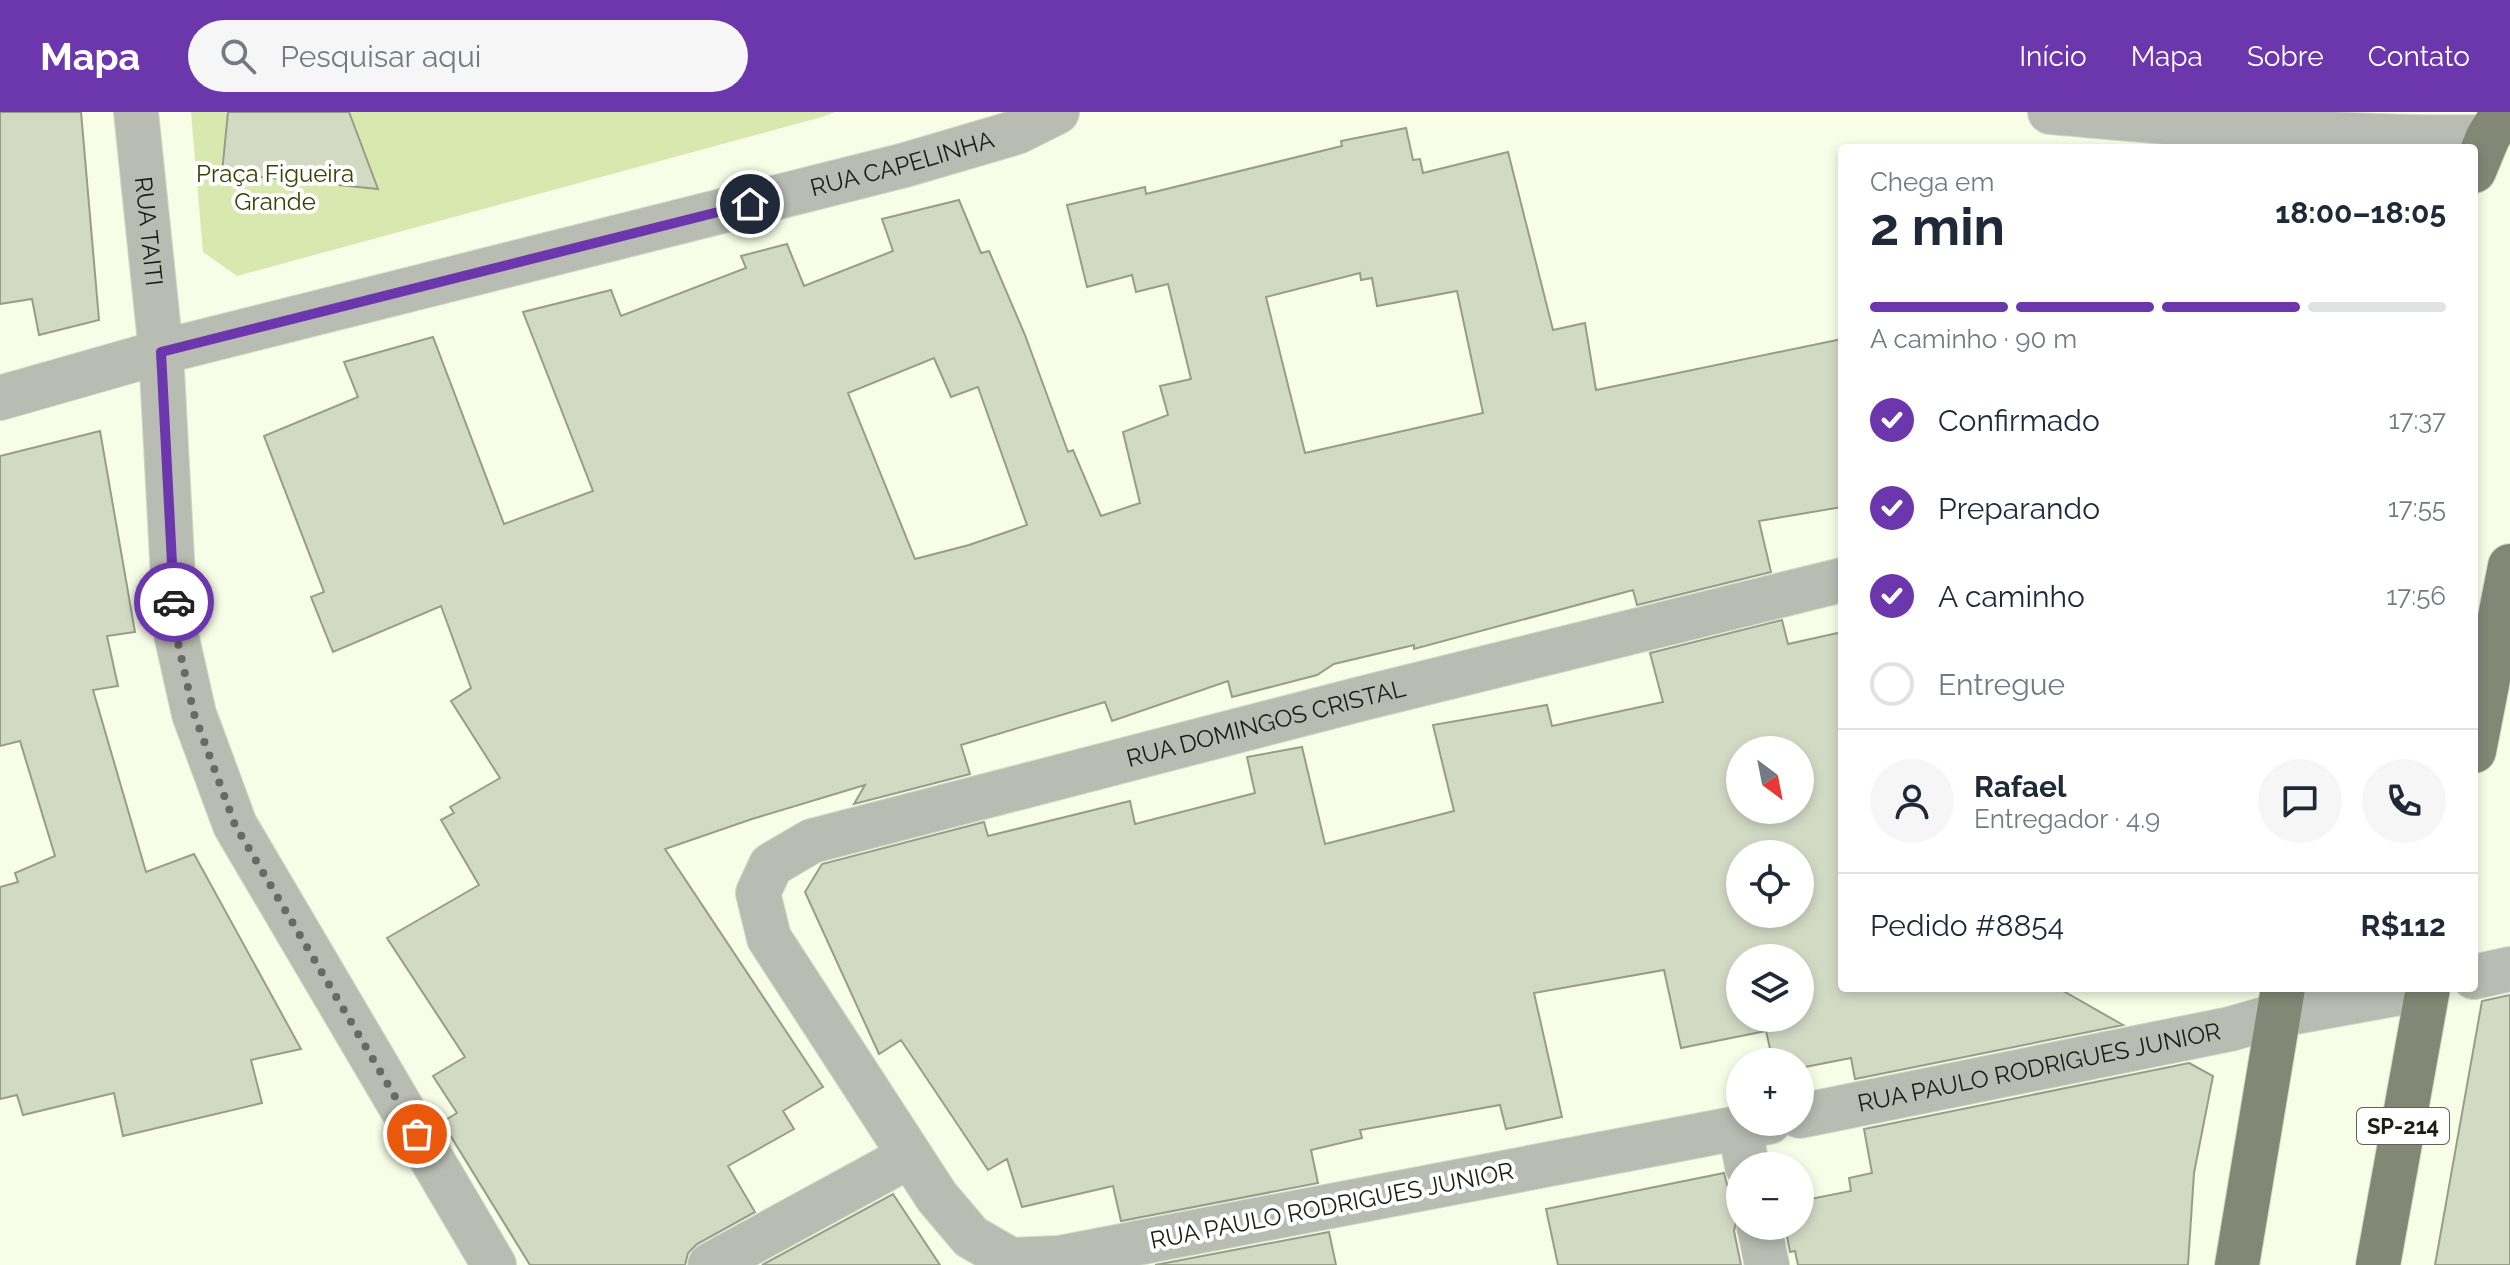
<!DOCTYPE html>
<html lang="pt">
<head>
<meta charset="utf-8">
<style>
  :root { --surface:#fff; --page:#f6f6f7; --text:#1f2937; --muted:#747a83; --line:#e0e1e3; --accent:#6c36ad }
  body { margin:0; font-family:Raleway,sans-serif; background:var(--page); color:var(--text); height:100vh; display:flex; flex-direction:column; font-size:30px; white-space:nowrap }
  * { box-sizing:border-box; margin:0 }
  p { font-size:26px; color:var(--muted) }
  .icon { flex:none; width:44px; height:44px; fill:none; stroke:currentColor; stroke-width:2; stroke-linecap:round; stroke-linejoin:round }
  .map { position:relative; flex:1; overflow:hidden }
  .details { position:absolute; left:1838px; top:32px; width:640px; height:848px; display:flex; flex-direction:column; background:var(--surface); border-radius:8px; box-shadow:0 4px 12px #0003 }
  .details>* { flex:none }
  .needle { width:52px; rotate:148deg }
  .tools { position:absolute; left:1726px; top:624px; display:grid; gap:16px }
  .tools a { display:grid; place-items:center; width:88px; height:88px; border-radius:50%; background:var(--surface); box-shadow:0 4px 12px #0003; font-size:40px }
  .pin { position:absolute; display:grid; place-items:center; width:68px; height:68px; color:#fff; margin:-34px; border:4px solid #fff; border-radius:50%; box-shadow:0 2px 8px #0007 }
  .courier { position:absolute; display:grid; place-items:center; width:80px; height:80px; margin:-40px; border:6px solid #6c36ad; border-radius:50%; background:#fff; color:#222; box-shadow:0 2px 10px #0007 }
  .headline em { font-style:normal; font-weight:700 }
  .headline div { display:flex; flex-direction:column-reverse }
  .headline { display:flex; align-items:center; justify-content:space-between; height:136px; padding:0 32px }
  h1 { font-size:52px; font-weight:700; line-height:60px }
  .bar { display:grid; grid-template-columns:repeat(4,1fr); gap:12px 8px; align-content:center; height:96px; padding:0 32px }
  .bar i { height:10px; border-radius:6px; background:var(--line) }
  .bar .active { background:var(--accent) }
  .bar p { grid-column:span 4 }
  .line { display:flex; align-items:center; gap:20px; padding:0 32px; border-top:2px solid var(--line) }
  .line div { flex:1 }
  .round { display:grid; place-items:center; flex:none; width:84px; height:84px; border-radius:42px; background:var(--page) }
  ol { padding:0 32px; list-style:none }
  li { display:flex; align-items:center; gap:24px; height:88px }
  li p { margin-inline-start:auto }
  li .icon { padding:8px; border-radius:50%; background:var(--accent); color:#fff; stroke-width:4 }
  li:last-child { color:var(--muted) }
  li i { width:44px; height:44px; border:4px solid var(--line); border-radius:50% }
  header { display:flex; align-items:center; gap:48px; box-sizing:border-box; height:112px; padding:0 40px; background:var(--accent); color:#fff }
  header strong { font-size:38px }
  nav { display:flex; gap:44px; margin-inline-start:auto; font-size:28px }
  .search { width:560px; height:72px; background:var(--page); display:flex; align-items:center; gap:20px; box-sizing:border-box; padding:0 28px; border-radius:44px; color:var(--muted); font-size:30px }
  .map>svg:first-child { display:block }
  .green { fill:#d8e8af }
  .building { fill:#d3dac4; stroke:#979d88; stroke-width:2; fill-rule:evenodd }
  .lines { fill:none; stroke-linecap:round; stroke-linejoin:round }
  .minor-casing { stroke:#d4d9c5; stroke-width:46 }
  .tertiary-casing { stroke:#d4d9c5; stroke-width:46 }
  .primary-casing { stroke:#d4d9c5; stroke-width:46 }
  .minor { stroke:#b9bcb2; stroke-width:44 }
  .tertiary { stroke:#b9bcb2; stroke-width:44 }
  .primary { stroke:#838776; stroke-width:44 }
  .done { stroke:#686b5f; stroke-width:8; stroke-dasharray:0 14.4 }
  .route { stroke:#6c36ad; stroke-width:10 }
  .labels { text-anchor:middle; stroke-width:8; stroke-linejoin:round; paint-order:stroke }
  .shield { fill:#fff; stroke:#5f615c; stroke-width:2 }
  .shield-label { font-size:22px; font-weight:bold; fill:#1b1d16 }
  .street-label { font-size:24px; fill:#1b1d16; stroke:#fff }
  .park-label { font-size:24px; fill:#374200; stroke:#fff }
</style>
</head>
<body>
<header>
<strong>Mapa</strong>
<div class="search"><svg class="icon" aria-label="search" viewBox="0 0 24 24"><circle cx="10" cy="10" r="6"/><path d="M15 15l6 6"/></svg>Pesquisar aqui</div>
<nav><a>Início</a><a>Mapa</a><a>Sobre</a><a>Contato</a></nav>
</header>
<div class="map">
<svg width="2510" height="1153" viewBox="0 0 2510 1153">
  <rect width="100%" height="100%" fill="#f7fde6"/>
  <path class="green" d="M191 0H835L822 5 237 164 203 140Z"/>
  <path class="building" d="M0 0H81L99 208 39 223 32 187 0 192Z
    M228 0H349L378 77 222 61Z
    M1406 16 1413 48 1420 47 1423 61 1508 40 1553 218 1585 211 1596 278 1842 227V395L1759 409 1771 460 1637 493 1633 478 1414 537V533L1334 552 1317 563 1232 585 1228 569 1112 609 1105 590 961 633 970 662 854 692 865 673 752 707 665 737 823 975 783 999 794 1017 728 1054 755 1100 697 1132 688 1141 685 1153H530L442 1010 457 1001 433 964 465 945 387 826 479 773 441 708 454 701 450 695 500 666 451 589 471 576 441 494 333 540 311 485 324 480 264 324 358 285 344 250 433 225 504 412 593 379 523 200 611 178 621 204 746 156 741 144 787 132 804 174 893 139 882 107 959 88 981 141 989 139 1025 223 1068 340 1073 338 1101 404 1140 391 1123 320 1168 303 1160 274 1191 267 1168 172 1136 180 1132 163 1087 175 1067 93 1145 75 1146 82 1342 34 1341 29ZM1360 161 1361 168 1372 166 1377 194 1457 179 1483 301 1305 341 1266 185ZM934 246 951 285 978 275 1027 413 969 433 915 447 848 281Z
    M100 319 135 520 107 524 118 574 93 578 146 760 194 742 301 937 251 948 262 991 123 1024 114 981 23 1003 17 983 0 987V775L18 770 15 761 55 744 20 629 0 634V344Z
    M1782 508 1788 532 1842 520V876H2058L2123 913 1855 967 1851 946 1800 956V950H1773L1766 919 1681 936 1664 858 1534 881 1562 1005 1506 1017 1500 993 1360 1018 1362 1026 1311 1038 1318 1071 1121 1109 1113 1074 1022 1095 1007 1047 988 1058 901 928 879 942 805 780 822 752 984 710 988 724 1130 689 1135 712 1255 681 1247 645 1302 635 1325 732 1454 699 1433 613 1547 593 1552 614 1663 590 1650 541ZM1740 638H1800V698H1740ZM1740 742H1800V802H1740ZM1740 846H1800V906H1740Z
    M2510 883V1153H2435L2482 889Z
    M2189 951 2213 964 2194 1061 2188 1153H1798L1795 1139 1790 1140 1785 1114H1800V1089L1851 1079 1849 1066 1872 1061 1864 1017Z
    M1724 1061 1735 1103 1738 1102 1734 1119 1741 1153H1558L1546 1097Z
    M893 1082 940 1153H762Z
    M1329 1120 1336 1153H1155Z"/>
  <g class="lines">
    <g class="minor-casing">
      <g id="minor">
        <path id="s1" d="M136 0 161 240 176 522 194 602 235 713 494 1153"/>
        <path d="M2050 0C2195 12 2342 28 2488 25"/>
        <path id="s2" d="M0 286 161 240 905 53 1017 20 1057 0"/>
        <path id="s3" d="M1800 1004 2230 917 2279 903"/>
        <path id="s4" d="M1769 1010 1059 1146 1011 1148 971 1125 937 1085 769 826 758 781 771 753 812 729 1364 586 1842 468"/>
        <path d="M1740 1016 1747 1054"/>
        <path d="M1759 1114 1767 1153"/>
        <path d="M710 1153 910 1044"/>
      </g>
    </g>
    <g class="tertiary-casing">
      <path id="tertiary" d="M2474 865 2510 857
        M2279 903 2427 876"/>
    </g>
    <g class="primary-casing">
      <path id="primary" d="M2474 59 2488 25 2504 0
        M2474 639 2510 454
        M2237 1153 2283 876
        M2378 1153 2428 876"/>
    </g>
    <use href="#minor" class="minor"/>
    <use href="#tertiary" class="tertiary"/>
    <use href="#primary" class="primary"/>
  </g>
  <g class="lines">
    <path class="done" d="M174 490 176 522 194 602 235 713 417 1022"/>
    <path class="route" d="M174 490 161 240 750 92"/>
  </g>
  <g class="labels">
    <rect class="shield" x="2357" y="996" width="92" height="36" rx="6"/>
    <g class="shield-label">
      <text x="2403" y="1022">SP-214</text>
    </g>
    <g class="street-label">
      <text dy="8" stroke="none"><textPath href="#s2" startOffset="932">RUA CAPELINHA</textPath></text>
      <text dy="8" stroke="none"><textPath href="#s1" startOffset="120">RUA TAITI</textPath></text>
      <text dy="8" stroke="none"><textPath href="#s4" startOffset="1772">RUA DOMINGOS CRISTAL</textPath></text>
      <text dy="8" stroke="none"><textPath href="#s3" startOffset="244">RUA PAULO RODRIGUES JUNIOR</textPath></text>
      <text transform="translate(1332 1094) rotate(-11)" y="8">RUA PAULO RODRIGUES JUNIOR</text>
    </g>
    <g class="park-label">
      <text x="275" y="70">Praça Figueira<tspan x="275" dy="28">Grande</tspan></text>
    </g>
  </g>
</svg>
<div class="tools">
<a><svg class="needle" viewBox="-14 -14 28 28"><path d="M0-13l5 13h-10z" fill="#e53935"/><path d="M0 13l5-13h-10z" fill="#747a83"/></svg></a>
<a><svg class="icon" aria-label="locate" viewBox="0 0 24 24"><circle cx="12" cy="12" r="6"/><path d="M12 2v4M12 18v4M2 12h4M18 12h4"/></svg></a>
<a><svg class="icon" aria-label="layers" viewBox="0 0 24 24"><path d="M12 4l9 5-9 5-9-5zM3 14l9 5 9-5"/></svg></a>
<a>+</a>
<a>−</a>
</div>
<div class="pin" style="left:417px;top:1022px;background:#ea580c"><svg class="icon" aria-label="bag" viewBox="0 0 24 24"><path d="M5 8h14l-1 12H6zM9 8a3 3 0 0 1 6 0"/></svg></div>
<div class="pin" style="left:750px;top:92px;background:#1f2937"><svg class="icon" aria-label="home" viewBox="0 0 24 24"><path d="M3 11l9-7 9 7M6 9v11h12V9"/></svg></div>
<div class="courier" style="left:174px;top:490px"><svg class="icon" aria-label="car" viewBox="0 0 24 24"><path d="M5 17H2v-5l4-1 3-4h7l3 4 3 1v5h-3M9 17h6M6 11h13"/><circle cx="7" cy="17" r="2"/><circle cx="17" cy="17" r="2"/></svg></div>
<section class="details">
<div class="headline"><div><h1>2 min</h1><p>Chega em</p></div><em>18:00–18:05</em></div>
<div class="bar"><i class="active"></i><i class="active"></i><i class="active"></i><i></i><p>A caminho · 90 m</p></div>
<ol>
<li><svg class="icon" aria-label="check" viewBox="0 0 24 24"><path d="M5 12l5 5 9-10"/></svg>Confirmado<p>17:37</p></li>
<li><svg class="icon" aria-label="check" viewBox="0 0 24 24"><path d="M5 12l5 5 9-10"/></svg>Preparando<p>17:55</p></li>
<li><svg class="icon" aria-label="check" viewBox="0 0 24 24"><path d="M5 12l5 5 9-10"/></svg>A caminho<p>17:56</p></li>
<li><i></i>Entregue</li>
</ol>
<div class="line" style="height:144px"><a class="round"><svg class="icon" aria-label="person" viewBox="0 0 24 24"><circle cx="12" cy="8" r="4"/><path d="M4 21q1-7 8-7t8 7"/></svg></a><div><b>Rafael</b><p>Entregador · 4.9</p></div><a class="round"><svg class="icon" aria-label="chat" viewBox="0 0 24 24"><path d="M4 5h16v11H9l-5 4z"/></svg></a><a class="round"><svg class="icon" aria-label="phone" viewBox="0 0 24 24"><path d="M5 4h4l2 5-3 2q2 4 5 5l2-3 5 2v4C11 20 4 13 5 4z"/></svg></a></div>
<div class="line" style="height:104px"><div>Pedido #8854</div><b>R$112</b></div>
</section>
</div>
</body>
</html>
